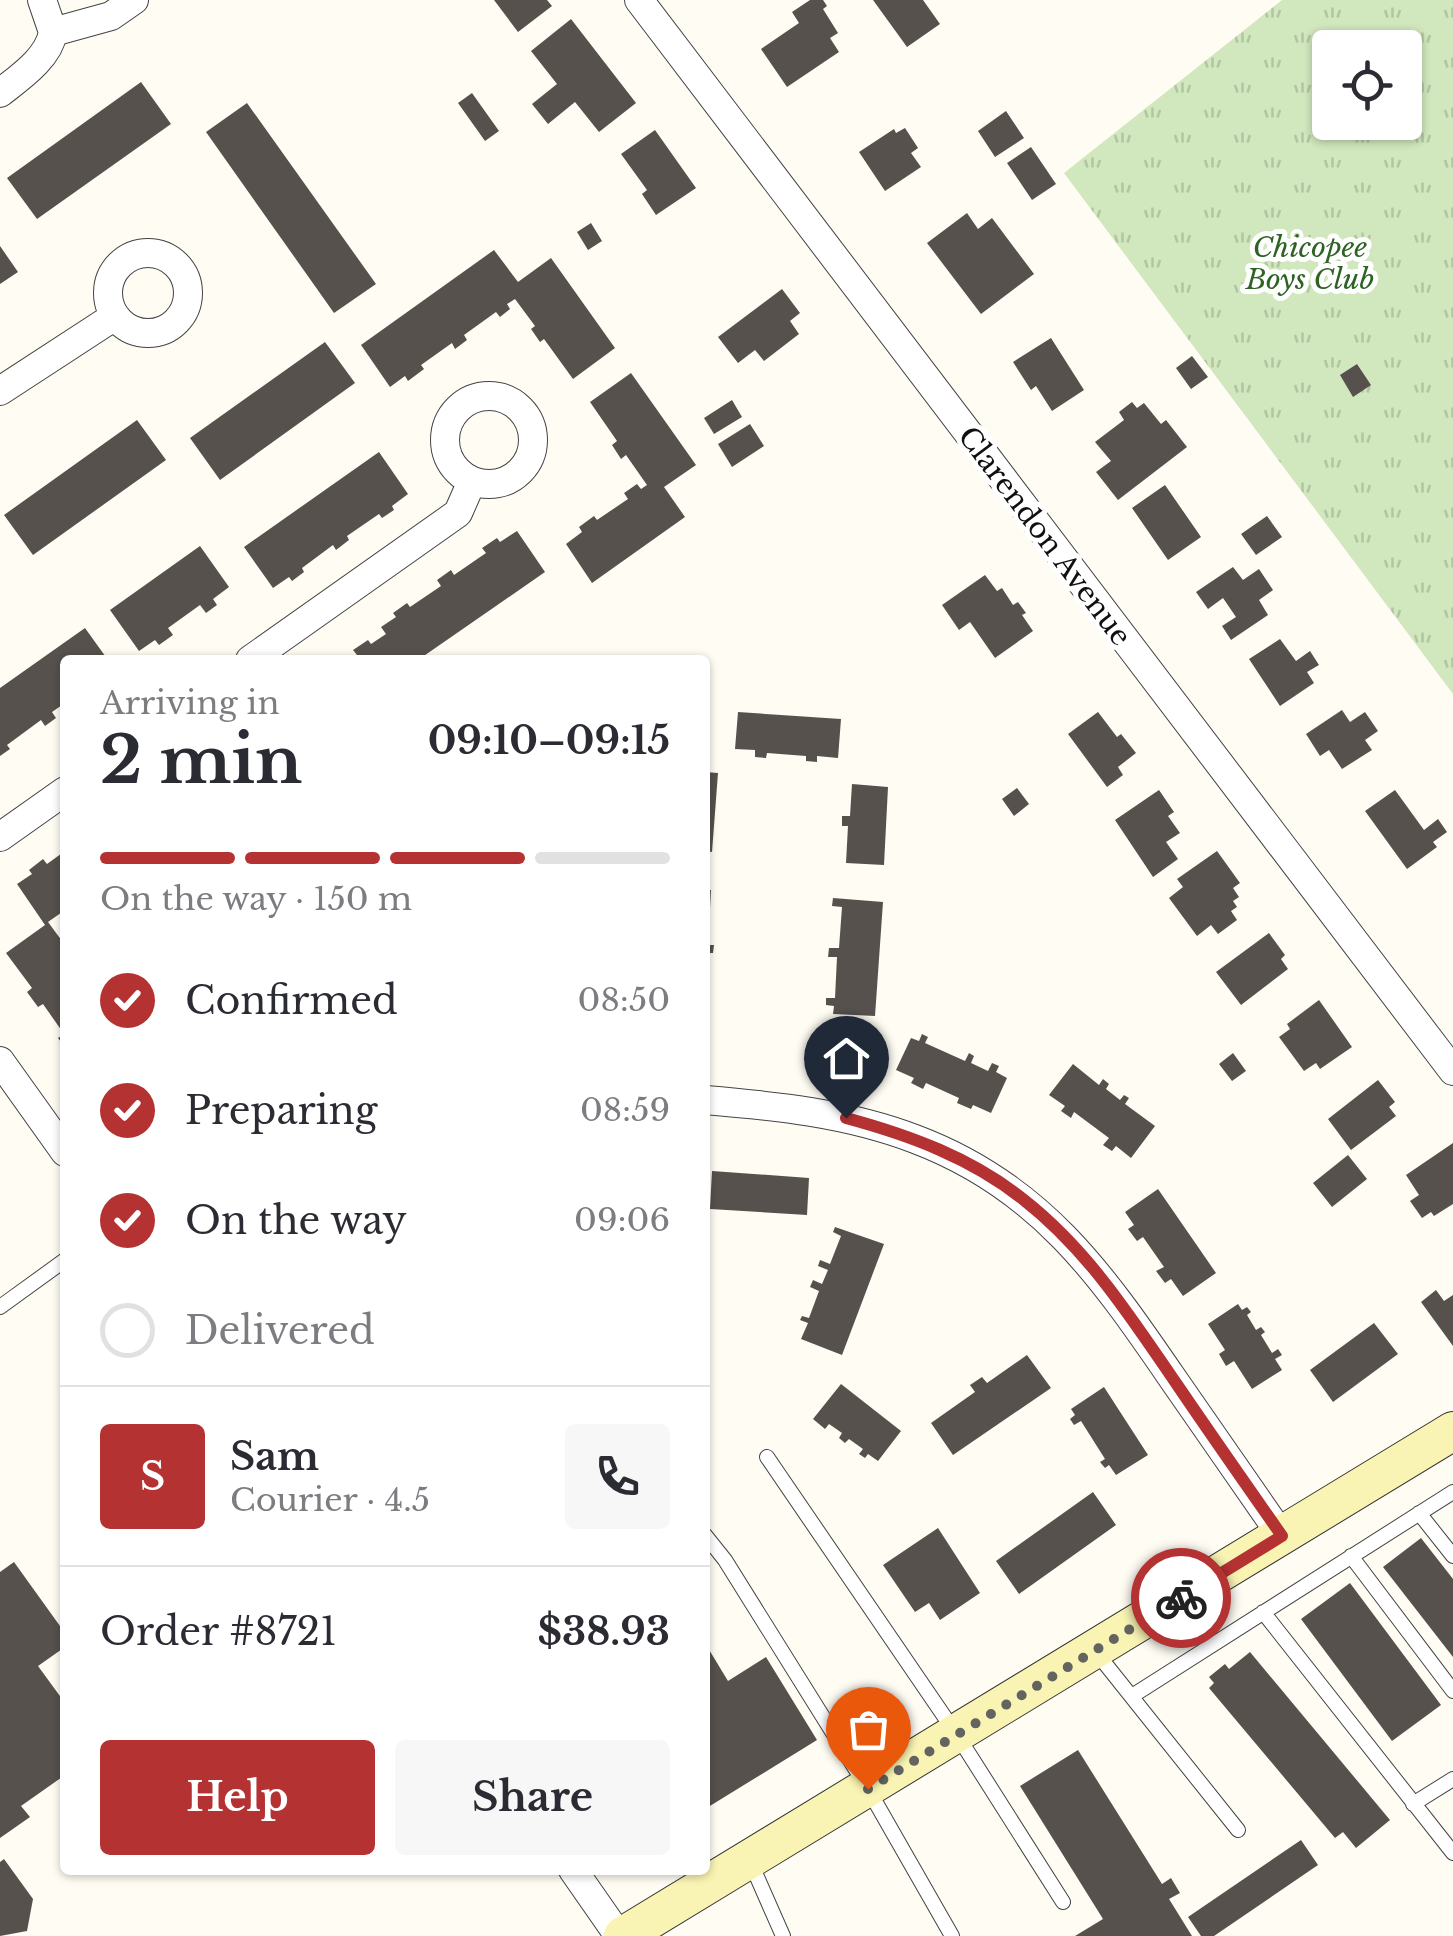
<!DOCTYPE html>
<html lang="en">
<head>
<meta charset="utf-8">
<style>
  :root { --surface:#fff; --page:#f7f7f7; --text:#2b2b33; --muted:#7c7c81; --line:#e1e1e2; --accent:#b53232 }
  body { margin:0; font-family:"Libre Baskerville",serif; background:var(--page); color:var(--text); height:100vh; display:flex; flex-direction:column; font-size:38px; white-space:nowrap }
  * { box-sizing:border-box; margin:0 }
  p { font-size:32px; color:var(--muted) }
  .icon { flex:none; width:55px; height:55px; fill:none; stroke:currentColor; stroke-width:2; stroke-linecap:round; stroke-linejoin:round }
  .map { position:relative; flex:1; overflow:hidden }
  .drawer { position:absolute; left:60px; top:655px; width:650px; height:1220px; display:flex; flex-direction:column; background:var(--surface); border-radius:10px; box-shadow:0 2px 8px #0004 }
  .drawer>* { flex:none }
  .tools { position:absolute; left:1312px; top:30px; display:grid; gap:20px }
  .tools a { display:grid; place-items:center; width:110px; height:110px; border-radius:10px; background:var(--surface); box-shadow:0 2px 8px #0004; font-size:50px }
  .pin { position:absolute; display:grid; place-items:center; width:85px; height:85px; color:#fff; margin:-102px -42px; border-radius:50% 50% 50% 0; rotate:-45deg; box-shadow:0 0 10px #0007 }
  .pin .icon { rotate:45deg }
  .courier { position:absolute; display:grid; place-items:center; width:100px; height:100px; margin:-50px; border:8px solid #b53232; border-radius:50%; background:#fff; color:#222; box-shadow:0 2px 12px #0007 }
  .head em { font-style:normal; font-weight:700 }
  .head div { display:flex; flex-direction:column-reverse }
  .head { display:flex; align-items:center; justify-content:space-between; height:170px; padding:0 40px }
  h1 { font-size:65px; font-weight:700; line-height:75px }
  .bar { display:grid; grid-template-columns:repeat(4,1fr); gap:15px 10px; align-content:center; height:120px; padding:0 40px }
  .bar i { height:12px; border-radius:8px; background:var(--line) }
  .bar .active { background:var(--accent) }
  .bar p { grid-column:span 4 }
  .line { display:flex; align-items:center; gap:25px; padding:0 40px; border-top:2px solid var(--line) }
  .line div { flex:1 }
  .round { display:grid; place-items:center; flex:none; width:105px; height:105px; border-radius:10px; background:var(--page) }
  ol { padding:0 40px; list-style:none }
  li { display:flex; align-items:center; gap:30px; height:110px }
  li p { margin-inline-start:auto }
  li .icon { padding:10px; border-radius:50%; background:var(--accent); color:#fff; stroke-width:4 }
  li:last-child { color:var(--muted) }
  li i { width:55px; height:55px; border:5px solid var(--line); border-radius:50% }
  .cta { display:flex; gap:20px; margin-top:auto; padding:20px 40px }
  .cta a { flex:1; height:115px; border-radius:10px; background:var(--accent); color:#fff; font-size:40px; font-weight:700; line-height:115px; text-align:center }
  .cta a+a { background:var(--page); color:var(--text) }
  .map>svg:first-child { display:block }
  .park { fill:url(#park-tufts); fill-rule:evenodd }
  .building { fill:#57514d }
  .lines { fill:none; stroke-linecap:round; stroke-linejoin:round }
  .service-casing { stroke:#434343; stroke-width:16 }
  .minor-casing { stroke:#434343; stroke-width:30 }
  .secondary-casing { stroke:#323232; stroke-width:40 }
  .service { stroke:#fff; stroke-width:14 }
  .minor { stroke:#fff; stroke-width:28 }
  .secondary { stroke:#f9f4b3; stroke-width:38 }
  .done { stroke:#63635f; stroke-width:10; stroke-dasharray:0 18 }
  .route { stroke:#b53232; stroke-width:12 }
  .labels { text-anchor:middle; stroke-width:10; stroke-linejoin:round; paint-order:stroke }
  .park-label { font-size:28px; font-style:italic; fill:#2e6324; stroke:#fff }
  .street-label { font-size:28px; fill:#101010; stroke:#fff }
</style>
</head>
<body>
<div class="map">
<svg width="1453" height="1936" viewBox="0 0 1453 1936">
  <defs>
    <pattern id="park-tufts" width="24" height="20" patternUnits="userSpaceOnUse" patternTransform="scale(2.5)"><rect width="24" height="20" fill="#d1e7be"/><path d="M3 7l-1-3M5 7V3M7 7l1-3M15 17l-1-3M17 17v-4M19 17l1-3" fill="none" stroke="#b2c5a2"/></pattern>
  </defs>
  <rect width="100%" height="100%" fill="#fefcf3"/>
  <path class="park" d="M1282 0H1453V694L1064 173ZM1330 48H1405V122H1330Z"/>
  <path class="building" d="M494 0H547L552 6 518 32Z
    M810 0H823L827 6 823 9 838 33 830 38 839 52 787 87 761 49 799 23 792 12Z
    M873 0H923L940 24 907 47Z
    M571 19 636 103 599 132 575 102 548 124 532 104 557 84 531 51Z
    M141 82 171 124 37 219 7 178Z
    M472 93 499 131 485 141 458 103Z
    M247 103 376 284 334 313 206 132Z
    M1006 111 1024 138 995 157 978 131Z
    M905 128 918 148 911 153 921 167 885 191 859 152 894 129 896 133Z
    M655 130 696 188 656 215 642 194 647 190 621 154Z
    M1031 147 1056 184 1032 200 1007 163Z
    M967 213 978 229 992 218 1034 274 981 314 927 243Z
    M591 223 602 241 588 250 577 232Z
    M0 246 18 272 0 284Z
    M494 250 518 282 551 258 615 348 573 379 544 339 540 342 531 329 535 326 515 299 507 304 510 309 500 317 496 312 464 335 467 340 455 349 452 343 421 365 424 369 408 381 405 376 390 387 361 345Z
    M782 289 800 313 790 321 799 334 764 361 755 350 738 363 718 337Z
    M1051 338 1084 390 1052 411 1036 386 1031 390 1013 362Z
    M325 342 355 383 220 480 190 438Z
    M1192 356 1208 377 1191 389 1176 368Z
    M1357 364 1371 385 1353 397 1340 375Z
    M631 373 696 465 664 487 685 517 592 583 566 544 582 532 579 527 594 516 597 520 628 499 624 493 637 484 641 489 647 485 626 455 621 459 612 445 617 441 590 402Z
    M732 400 742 417 714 434 704 418Z
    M1132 402 1137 408 1144 403 1161 424 1166 420 1187 447 1118 500 1096 472 1111 461 1095 442 1124 420 1119 412Z
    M137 420 166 460 33 555 4 515Z
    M750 424 764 446 732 467 718 444Z
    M379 452 408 494 392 506 394 510 382 518 379 514 347 536 349 540 336 550 333 545 302 568 304 572 292 581 289 577 273 588 244 547Z
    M1165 485 1201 537 1168 560 1132 508Z
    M1267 516 1282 537 1256 555 1241 534Z
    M517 531 545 572 418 660H350L357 655 353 650 368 640 371 644 386 634 381 627 396 617 393 613 407 603 410 607 441 586 437 580 451 570 454 575 486 553 482 548 497 538 500 542Z
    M200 546 229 587 213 599 217 605 206 613 200 605 168 628 173 635 159 645 155 640 139 651 110 610Z
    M1233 567 1243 580 1259 569 1273 590 1259 600 1268 615 1231 640 1222 626 1236 617 1223 598 1208 609 1196 592Z
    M985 575 997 591 1002 588 1013 605 1018 602 1026 613 1022 615 1033 631 995 658 970 622 959 630 942 605Z
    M85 628 108 660H65V703L52 712 56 718 45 726 41 720 7 745 10 749 0 756V688Z
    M1280 639 1296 661 1310 651 1319 665 1307 672 1314 683 1280 706 1249 659Z
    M1342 710 1350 722 1365 712 1378 731 1365 740 1372 750 1342 769 1329 750 1320 756 1306 734Z
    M738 712 841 719 838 758 817 756V762L806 761V756L767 753 766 758 755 757V750L735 749Z
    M1098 712 1117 737 1121 734 1136 753 1118 767 1123 775 1107 787 1068 734Z
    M705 772 718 773 712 852 705 851Z
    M852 784 888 787 884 865 846 863 848 826H842V816H850Z
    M1017 788 1029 804 1014 816 1002 799Z
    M1159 790 1174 812 1168 816 1180 833 1166 842 1178 859 1153 877 1115 820Z
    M1395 790 1424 830 1438 819 1447 832 1433 842 1437 847 1407 869 1365 811Z
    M65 851V910L48 922 65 945V1047L58 1038 64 1034 43 1004 38 1007 27 992 32 988 6 953 45 925 17 884 32 874 29 870 43 859 47 864Z
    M1217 851 1240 883 1233 888 1239 897 1233 901 1237 907 1231 911 1237 920 1218 934 1211 925 1197 936 1169 898 1183 887 1177 879Z
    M705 890H711L708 945H714L713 953H705Z
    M833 898 883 902 875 1016 833 1014 834 1006 826 1005V998H835L837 957H828L829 948H839L842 907 832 906Z
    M1269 933 1285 955 1281 959 1288 969 1241 1005 1216 972Z
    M1319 1000 1352 1047 1320 1069 1316 1063 1304 1071 1279 1037 1290 1029 1287 1024Z
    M922 1034 928 1037 925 1043 965 1061 969 1053 974 1056 971 1063 988 1071 992 1063 999 1066 996 1072 1007 1078 991 1113 973 1105 971 1109 957 1103 959 1098 926 1083 923 1089 911 1083 914 1078 896 1070 911 1038 919 1041Z
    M1233 1053 1246 1071 1232 1081 1219 1064Z
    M1073 1064 1099 1085 1103 1079 1109 1084 1106 1089 1120 1100 1124 1095 1129 1098 1125 1104 1155 1126 1131 1158 1116 1146 1112 1151 1103 1145 1109 1138 1074 1112 1071 1118 1061 1111 1065 1106 1049 1095Z
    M1378 1080 1395 1102 1389 1107 1396 1116 1351 1150 1328 1119Z
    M1453 1143V1204L1434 1216 1431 1212 1422 1218 1410 1201 1419 1195 1406 1175Z
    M1348 1155 1367 1179 1332 1207 1313 1183Z
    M712 1171 809 1178 807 1215 710 1209Z
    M1158 1189 1216 1273 1183 1296 1171 1279 1165 1283 1156 1271 1164 1267 1143 1237 1137 1241 1128 1229 1134 1225 1125 1212Z
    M835 1227 884 1244 842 1355 801 1339 808 1323 800 1320 802 1316 809 1318 819 1291 810 1287 813 1280 822 1284 828 1270 818 1266 820 1260 830 1264 841 1236 833 1232Z
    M1436 1290 1444 1301 1453 1295V1346L1421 1302Z
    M1238 1304 1242 1310 1247 1307 1251 1312 1247 1315 1256 1330 1261 1327 1265 1332 1261 1335 1272 1353 1278 1349 1282 1355 1275 1359 1282 1370 1252 1389 1234 1361 1226 1366 1219 1354 1225 1350 1208 1324Z
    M1374 1323 1398 1354 1333 1402 1310 1370Z
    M1027 1355 1051 1388 953 1455 931 1423 975 1392 970 1385 982 1377 987 1383Z
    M841 1384 901 1431 878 1461 868 1454 865 1458 859 1454 863 1449 849 1439 845 1443 839 1438 842 1433 829 1424 825 1429 813 1419Z
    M1104 1387 1148 1455 1116 1475 1109 1465 1105 1468 1100 1462 1105 1459 1081 1421 1074 1425 1070 1419 1075 1415 1071 1409Z
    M1093 1492 1116 1525 1019 1594 996 1561Z
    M938 1528 980 1593 940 1620 929 1603 915 1612 883 1565Z
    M1421 1538 1453 1579V1657L1383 1567Z
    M14 1562 65 1633V1647L38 1666 65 1703V1775L21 1806 30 1817 0 1838V1572Z
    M1350 1583 1441 1705 1392 1741 1301 1619Z
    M705 1643 728 1681 766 1657 817 1740 705 1809Z
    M1250 1652 1390 1820 1356 1848 1343 1832 1335 1838 1209 1688 1214 1683 1209 1677 1225 1664 1229 1669Z
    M1078 1750 1162 1884 1171 1878 1180 1893 1169 1899 1192 1936H1075L1103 1919 1020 1786Z
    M1301 1840 1318 1865 1214 1936H1201L1188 1917Z
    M4 1859 33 1899 27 1931 0 1936V1862Z"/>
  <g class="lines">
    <g class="service-casing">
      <path id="service" d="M0 1307 65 1260
        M767 1457 957 1735 1063 1902
        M1419 1513 1453 1556
        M705 1535 725 1560 868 1789 952 1936
        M1351 1556 1453 1691
        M1263 1612 1453 1853
        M1095 1651 1238 1830
        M1132 1696 1453 1492
        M1413 1804 1453 1779
        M750 1861 783 1936"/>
    </g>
    <g class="minor-casing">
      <path id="minor" d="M42 0 53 32
        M639 0 1453 1071
        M0 93C19 78 49 58 53 32L111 16 134 0
        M108 293a40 40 0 1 1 80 0a40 40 0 1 1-80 0Z
        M0 391 115 316
        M445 440a44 44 0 1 1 88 0a44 44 0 1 1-88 0Z
        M250 660 458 513 472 481
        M0 837 65 791
        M0 1061 65 1152
        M705 1100C776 1106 847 1113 915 1139 1040 1186 1101 1274 1173 1379 1209 1431 1246 1484 1282 1536
        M573 1870 619 1936"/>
    </g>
    <g class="secondary-casing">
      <path id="secondary" d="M623 1936 1453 1431"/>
    </g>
    <use href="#service" class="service"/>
    <use href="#minor" class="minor"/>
    <use href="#secondary" class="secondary"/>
  </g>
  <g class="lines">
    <path class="done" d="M868 1789 1181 1598"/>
    <path class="route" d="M846 1118C909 1135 972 1158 1024 1200 1089 1251 1132 1319 1178 1386 1212 1436 1247 1486 1282 1536L1181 1598"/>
  </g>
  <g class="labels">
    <g class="park-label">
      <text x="1310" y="257">Chicopee<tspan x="1310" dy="32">Boys Club</tspan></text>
    </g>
    <g class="street-label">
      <text transform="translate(1045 536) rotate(53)" y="10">Clarendon Avenue</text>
    </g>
  </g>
</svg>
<div class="tools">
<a><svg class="icon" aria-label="locate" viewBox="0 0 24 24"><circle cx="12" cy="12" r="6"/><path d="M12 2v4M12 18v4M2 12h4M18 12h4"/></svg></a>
</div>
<div class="pin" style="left:868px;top:1789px;background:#ea580c"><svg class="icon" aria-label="bag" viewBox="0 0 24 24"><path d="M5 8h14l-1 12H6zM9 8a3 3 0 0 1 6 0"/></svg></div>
<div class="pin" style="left:846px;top:1118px;background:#1f2937"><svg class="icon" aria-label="home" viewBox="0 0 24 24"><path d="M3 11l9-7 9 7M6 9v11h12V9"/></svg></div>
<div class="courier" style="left:1181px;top:1598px"><svg class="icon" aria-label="bike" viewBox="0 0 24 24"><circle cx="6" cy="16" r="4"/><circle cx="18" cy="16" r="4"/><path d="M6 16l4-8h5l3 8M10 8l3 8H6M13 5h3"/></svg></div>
<section class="drawer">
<div class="head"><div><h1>2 min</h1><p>Arriving in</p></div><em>09:10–09:15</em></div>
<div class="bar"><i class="active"></i><i class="active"></i><i class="active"></i><i></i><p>On the way · 150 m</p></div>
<ol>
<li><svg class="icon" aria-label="check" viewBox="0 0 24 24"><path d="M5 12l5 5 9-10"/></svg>Confirmed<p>08:50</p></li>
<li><svg class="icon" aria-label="check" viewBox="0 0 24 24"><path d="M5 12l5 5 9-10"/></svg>Preparing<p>08:59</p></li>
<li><svg class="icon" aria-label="check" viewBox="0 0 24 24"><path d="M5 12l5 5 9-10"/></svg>On the way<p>09:06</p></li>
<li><i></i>Delivered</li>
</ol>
<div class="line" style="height:180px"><b class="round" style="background:var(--accent);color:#fff">S</b><div><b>Sam</b><p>Courier · 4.5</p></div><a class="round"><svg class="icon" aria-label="phone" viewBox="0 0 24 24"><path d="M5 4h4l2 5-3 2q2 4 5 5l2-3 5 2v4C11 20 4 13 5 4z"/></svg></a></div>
<div class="line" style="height:130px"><div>Order #8721</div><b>$38.93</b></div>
<div class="cta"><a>Help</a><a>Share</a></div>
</section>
</div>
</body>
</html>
